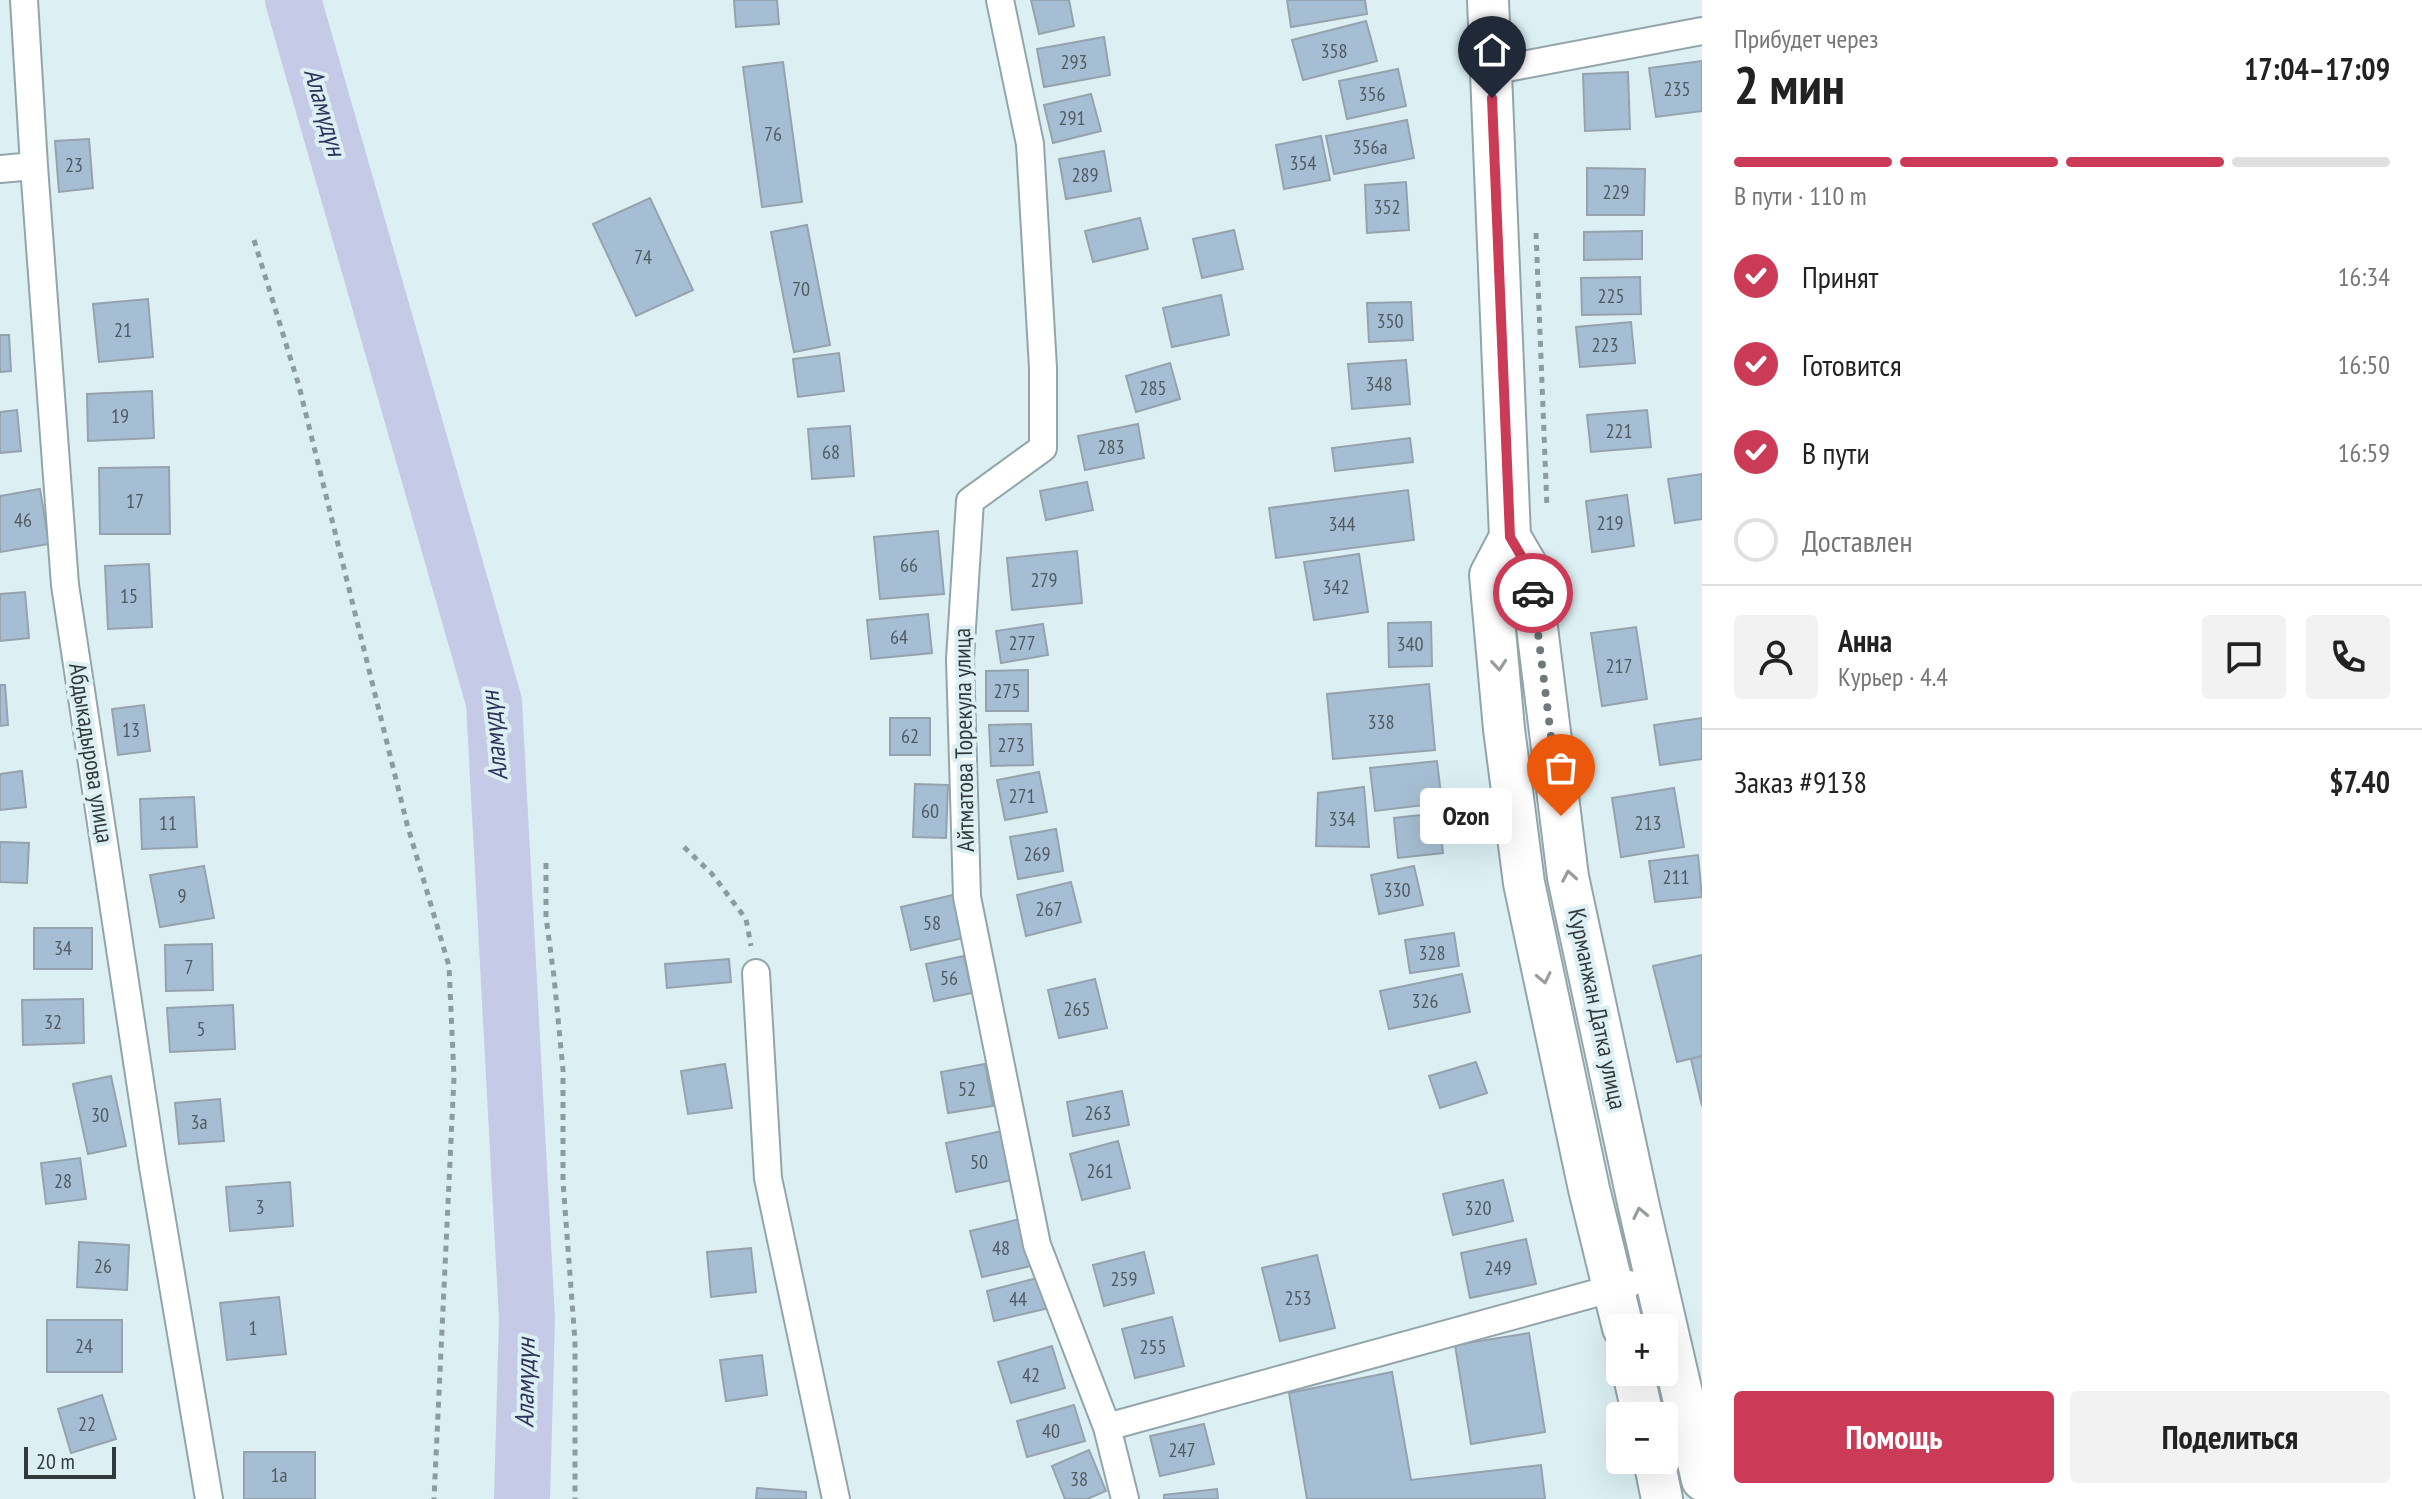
<!DOCTYPE html>
<html lang="ru">
<head>
<meta charset="utf-8">
<style>
  :root { --surface:#fff; --page:#f2f2f2; --text:#222; --muted:#767676; --line:#e0e0e0; --accent:#cb3a56 }
  body { margin:0; font-family:"PT Sans Narrow",sans-serif; background:var(--page); color:var(--text); height:100vh; display:flex; flex-direction:column; font-size:30px; white-space:nowrap }
  * { box-sizing:border-box; margin:0 }
  p { font-size:26px; color:var(--muted) }
  .icon { flex:none; width:44px; height:44px; fill:none; stroke:currentColor; stroke-width:2; stroke-linecap:round; stroke-linejoin:round }
  .map { position:relative; flex:1; overflow:hidden }
  .side { display:flex; flex-direction:column; background:var(--surface); width:720px }
  .side>* { flex:none }
  .tools { position:absolute; left:1606px; top:1314px; display:grid; gap:16px }
  .tools a { display:grid; place-items:center; width:72px; height:72px; border-radius:8px; background:var(--surface); box-shadow:0 8px 32px #0002; font-size:40px }
  .scale { position:absolute; left:24px; bottom:20px; width:92px; box-sizing:border-box; padding-left:8px; border:4px solid #32393b; border-top:0; font-size:22px; line-height:28px; white-space:nowrap; color:#32393b; -webkit-text-stroke:6px #dcf0f4; paint-order:stroke }
  .pin { position:absolute; display:grid; place-items:center; width:68px; height:68px; color:#fff; margin:-82px -34px; border-radius:50% 50% 50% 0; rotate:-45deg; box-shadow:0 0 8px #0007 }
  .pin .icon { rotate:45deg }
  .courier { position:absolute; display:grid; place-items:center; width:80px; height:80px; margin:-40px; border:6px solid #cb3a56; border-radius:50%; background:#fff; color:#222; box-shadow:0 2px 10px #0007 }
  .bubble { position:absolute; height:56px; border-radius:8px; background:var(--surface); box-shadow:0 8px 32px #0002; font-size:26px; font-weight:700; line-height:56px; text-align:center }
  .headline em { font-style:normal; font-weight:700 }
  .headline div { display:flex; flex-direction:column-reverse }
  .headline { display:flex; align-items:center; justify-content:space-between; height:136px; padding:0 32px }
  h1 { font-size:52px; font-weight:700; line-height:60px }
  .bar { display:grid; grid-template-columns:repeat(4,1fr); gap:12px 8px; align-content:center; height:96px; padding:0 32px }
  .bar i { height:10px; border-radius:6px; background:var(--line) }
  .bar .current { background:var(--accent) }
  .bar p { grid-column:span 4 }
  .line { display:flex; align-items:center; gap:20px; padding:0 32px; border-top:2px solid var(--line) }
  .line div { flex:1 }
  .round { display:grid; place-items:center; flex:none; width:84px; height:84px; border-radius:8px; background:var(--page) }
  ol { padding:0 32px; list-style:none }
  li { display:flex; align-items:center; gap:24px; height:88px }
  li p { margin-inline-start:auto }
  li .icon { padding:8px; border-radius:50%; background:var(--accent); color:#fff; stroke-width:4 }
  li:last-child { color:var(--muted) }
  li i { width:44px; height:44px; border:4px solid var(--line); border-radius:50% }
  .button { display:flex; gap:16px; margin-top:auto; padding:16px 32px }
  .button a { flex:1; height:92px; border-radius:8px; background:var(--accent); color:#fff; font-size:32px; font-weight:700; line-height:92px; text-align:center }
  .button a+a { background:var(--page); color:var(--text) }
  main { display:flex; flex:1; min-height:0 }
  .map>svg:first-child { display:block }
  .lines { fill:none; stroke-linecap:round; stroke-linejoin:round }
  .river { stroke:#c5cae6; stroke-width:56 }
  .building { fill:#a6bed3; stroke:#96a2ad; stroke-width:2 }
  .street-casing { stroke:#93a5aa; stroke-width:30 }
  .primary-casing { stroke:#93a5aa; stroke-width:44 }
  .path { stroke:#8e9c9f; stroke-width:5; stroke-dasharray:6 6; stroke-linecap:butt }
  .street { stroke:#fff; stroke-width:26 }
  .primary { stroke:#fff; stroke-width:40 }
  .oneway { stroke:#989c9d }
  .done { stroke:#6e797c; stroke-width:8; stroke-dasharray:0 14.4 }
  .route { stroke:#cb3a56; stroke-width:10 }
  .labels { text-anchor:middle; stroke-width:8; stroke-linejoin:round; paint-order:stroke }
  .number-label { font-size:20px; fill:#4f5a61 }
  .street-label { font-size:24px; fill:#32393b; stroke:#dcf0f4 }
  .water-label { font-size:26px; font-style:italic; fill:#2f325a; stroke:#dcf0f4 }
</style>
</head>
<body>
<main>
<div class="map">
<svg width="1702" height="1499" viewBox="0 0 1702 1499">
  <rect width="100%" height="100%" fill="#dcf0f4"/>
  <g class="lines">
    <path class="river" d="M293 0 494 702 527 1319 522 1499"/>
  </g>
  <path class="building" d="M734 0H777L779 24 736 27Z
    M1031 0H1069L1074 26 1039 34Z
    M1287 0H1365L1367 14 1291 27Z
    M1366 21 1377 61 1303 80 1292 40Z
    M1104 37 1110 75 1044 87 1037 49Z
    M1702 61V111L1656 117 1649 68Z
    M783 62 802 202 762 207 743 67Z
    M1398 69 1406 106 1347 119 1339 81Z
    M1628 72 1630 129 1585 131 1583 74Z
    M1091 94 1101 131 1053 143 1044 105Z
    M1407 120 1414 158 1334 174 1326 136Z
    M1321 136 1330 180 1284 189 1276 145Z
    M89 139 93 188 59 192 55 141Z
    M1104 151 1111 191 1066 199 1059 159Z
    M1587 168 1645 169 1644 215H1587Z
    M1406 182 1409 230 1367 233 1365 185Z
    M650 198 693 290 636 316 593 224Z
    M1140 218 1148 249 1093 262 1085 231Z
    M807 225 830 345 794 352 771 232Z
    M1234 230 1243 269 1202 278 1193 239Z
    M1642 231V259L1584 260V232Z
    M1640 277 1641 314 1582 315 1581 278Z
    M1221 295 1229 335 1172 347 1163 308Z
    M148 299 153 357 99 362 93 304Z
    M1411 302 1413 340 1369 342 1367 303Z
    M1631 322 1635 363 1580 367 1576 327Z
    M0 335H9L11 371 0 372Z
    M839 353 844 391 798 397 793 359Z
    M1406 360 1410 404 1352 409 1348 364Z
    M1170 363 1180 399 1136 412 1126 376Z
    M152 391 154 438 88 441 87 394Z
    M17 410 21 451 0 453V412Z
    M1647 410 1651 447 1591 452 1587 415Z
    M1138 424 1144 458 1085 470 1078 436Z
    M850 426 854 476 812 479 808 429Z
    M1410 438 1413 462 1335 471 1332 448Z
    M169 467 170 534H100L99 468Z
    M1702 474V519L1675 523 1668 479Z
    M1087 482 1093 510 1046 520 1040 491Z
    M40 489 49 544 0 552V496Z
    M1408 490 1414 540 1276 558 1269 508Z
    M1627 495 1634 546 1592 552 1586 501Z
    M938 531 944 594 880 599 874 537Z
    M1077 551 1082 603 1012 610 1007 558Z
    M1359 554 1368 612 1314 620 1304 562Z
    M149 564 152 627 108 629 105 566Z
    M25 592 29 638 0 641V594Z
    M928 614 932 653 871 659 867 620Z
    M1431 622 1432 666 1389 667 1388 623Z
    M1043 624 1048 655 1001 663 996 631Z
    M1636 627 1647 699 1602 706 1591 633Z
    M1028 670V711H986V671Z
    M1429 684 1435 750 1333 759 1327 694Z
    M0 685H5L8 725 0 726Z
    M144 705 150 751 118 755 112 709Z
    M890 718H930V755H890Z
    M1702 718V759L1660 765 1654 725Z
    M1031 724 1033 765 991 766 989 725Z
    M1437 761 1442 803 1375 811 1370 768Z
    M22 771 26 807 0 810V774Z
    M1039 772 1047 812 1005 820 997 780Z
    M915 784 948 785 946 838 913 837Z
    M1364 787 1369 847 1316 846 1318 793Z
    M1674 788 1684 847 1621 857 1612 798Z
    M194 797 197 847 142 849 140 799Z
    M1439 813 1443 853 1398 858 1394 818Z
    M1056 829 1063 871 1018 879 1010 837Z
    M0 842 29 843 27 883 0 882Z
    M1698 855 1702 897 1655 902 1649 861Z
    M204 866 214 918 160 927 150 875Z
    M1414 866 1423 905 1379 914 1371 875Z
    M1071 882 1081 922 1026 936 1017 895Z
    M953 895 963 938 911 950 901 907Z
    M34 928H92V969H34Z
    M1454 933 1459 966 1410 973 1405 940Z
    M212 944 213 990 166 991 165 945Z
    M1702 955V1056L1677 1062 1653 966Z
    M964 956 972 993 934 1001 926 964Z
    M729 959 731 982 667 988 665 964Z
    M1462 974 1470 1012 1389 1029 1380 991Z
    M1095 979 1107 1028 1059 1038 1048 990Z
    M83 999 84 1043 23 1045 22 1000Z
    M233 1005 235 1049 170 1052 167 1008Z
    M1702 1056V1106L1691 1059Z
    M1476 1062 1487 1093 1440 1108 1429 1076Z
    M725 1064 732 1108 688 1114 681 1071Z
    M985 1064 993 1106 948 1113 941 1072Z
    M111 1076 126 1146 88 1154 73 1084Z
    M1122 1091 1129 1125 1073 1136 1067 1102Z
    M220 1099 224 1141 179 1144 175 1103Z
    M1002 1131 1012 1180 956 1192 946 1143Z
    M1118 1141 1130 1188 1082 1200 1070 1154Z
    M80 1158 86 1199 46 1204 41 1163Z
    M1503 1180 1513 1221 1453 1235 1443 1194Z
    M290 1182 293 1226 230 1231 226 1187Z
    M1020 1219 1031 1266 982 1277 970 1231Z
    M1526 1239 1536 1284 1470 1298 1461 1253Z
    M79 1242 129 1245 127 1290 77 1287Z
    M751 1248 756 1292 711 1297 707 1252Z
    M1144 1252 1154 1293 1104 1306 1093 1265Z
    M1317 1255 1335 1328 1280 1341 1262 1268Z
    M1041 1277 1049 1308 994 1321 987 1291Z
    M279 1297 286 1354 227 1360 220 1303Z
    M1172 1317 1184 1366 1135 1378 1122 1329Z
    M47 1320H122V1372H47Z
    M1529 1333 1545 1432 1471 1444 1455 1345Z
    M1052 1346 1065 1388 1011 1403 998 1362Z
    M762 1355 767 1395 726 1401 720 1360Z
    M1392 1372 1411 1480 1541 1465 1545 1499H1307L1289 1393Z
    M102 1395 116 1439 71 1453 58 1409Z
    M1074 1405 1085 1441 1027 1457 1017 1421Z
    M1204 1424 1214 1464 1160 1476 1150 1436Z
    M1089 1450 1106 1491 1087 1499H1065L1052 1466Z
    M244 1452H315V1499H244Z
    M757 1488 806 1492V1499H756Z
    M1217 1489 1218 1499H1164V1495Z"/>
  <g class="lines">
    <g class="street-casing">
      <path id="street" d="M24 0 34 166 65 585 153 1167 209 1499
        M1000 0 1030 144 1043 368V448L970 501 960 659 967 897 1037 1245 1107 1427 1125 1499
        M1491 71 1702 31
        M0 169 34 166
        M756 973 768 1178 836 1499
        M1107 1427 1629 1284"/>
    </g>
    <g class="primary-casing">
      <path id="primary" d="M1488 0 1510 537 1530 571 1568 877 1639 1207 1702 1480
        M1510 537 1490 575 1504 729 1524 883 1589 1189 1623 1328
        M1633 1372 1643 1416
        M1654 1460 1662 1499"/>
    </g>
    <path class="path" d="M1536 233 1547 508
      M254 240 299 386 407 824 449 966 454 1077 434 1499
      M684 847 712 874 746 919 751 946
      M546 863V917L554 977 563 1070V1182L575 1341V1499"/>
    <use href="#street" class="street"/>
    <use href="#primary" class="primary"/>
  </g>
  <defs><path id="oneway-chevron" d="M-2-3.5L2.5 0L-2 3.5" fill="none" stroke-width="1.6" stroke-linecap="round" stroke-linejoin="round" transform="scale(2)"/></defs>
  <g class="oneway">
    <use href="#oneway-chevron" transform="translate(1499 665) rotate(85)"/>
    <use href="#oneway-chevron" transform="translate(1569 876) rotate(-100)"/>
    <use href="#oneway-chevron" transform="translate(1544 978) rotate(78)"/>
    <use href="#oneway-chevron" transform="translate(1640 1213) rotate(-102)"/>
  </g>
  <g class="lines">
    <path class="done" d="M1533 593 1561 816"/>
    <path class="route" d="M1492 98 1510 537 1530 571 1533 593"/>
  </g>
  <g class="labels">
    <g class="number-label">
      <text x="1334" y="58">358</text>
      <text x="1074" y="69">293</text>
      <text x="1677" y="96">235</text>
      <text x="1372" y="101">356</text>
      <text x="1072" y="125">291</text>
      <text x="773" y="141">76</text>
      <text x="1370" y="154">356a</text>
      <text x="1303" y="170">354</text>
      <text x="74" y="172">23</text>
      <text x="1085" y="182">289</text>
      <text x="1616" y="199">229</text>
      <text x="1387" y="214">352</text>
      <text x="643" y="264">74</text>
      <text x="801" y="296">70</text>
      <text x="1611" y="303">225</text>
      <text x="1390" y="328">350</text>
      <text x="123" y="337">21</text>
      <text x="1605" y="352">223</text>
      <text x="1379" y="391">348</text>
      <text x="1153" y="395">285</text>
      <text x="120" y="423">19</text>
      <text x="1619" y="438">221</text>
      <text x="1111" y="454">283</text>
      <text x="831" y="459">68</text>
      <text x="135" y="508">17</text>
      <text x="23" y="527">46</text>
      <text x="1610" y="530">219</text>
      <text x="1342" y="531">344</text>
      <text x="909" y="572">66</text>
      <text x="1044" y="587">279</text>
      <text x="1336" y="594">342</text>
      <text x="129" y="603">15</text>
      <text x="899" y="644">64</text>
      <text x="1022" y="650">277</text>
      <text x="1410" y="651">340</text>
      <text x="1619" y="673">217</text>
      <text x="1007" y="698">275</text>
      <text x="1381" y="729">338</text>
      <text x="131" y="737">13</text>
      <text x="910" y="743">62</text>
      <text x="1011" y="752">273</text>
      <text x="1022" y="803">271</text>
      <text x="930" y="818">60</text>
      <text x="1342" y="826">334</text>
      <text x="168" y="830">11</text>
      <text x="1648" y="830">213</text>
      <text x="1037" y="861">269</text>
      <text x="1676" y="884">211</text>
      <text x="1397" y="897">330</text>
      <text x="182" y="903">9</text>
      <text x="1049" y="916">267</text>
      <text x="932" y="930">58</text>
      <text x="63" y="955">34</text>
      <text x="1432" y="960">328</text>
      <text x="189" y="974">7</text>
      <text x="949" y="985">56</text>
      <text x="1425" y="1008">326</text>
      <text x="1077" y="1016">265</text>
      <text x="53" y="1029">32</text>
      <text x="201" y="1036">5</text>
      <text x="967" y="1096">52</text>
      <text x="1098" y="1120">263</text>
      <text x="100" y="1122">30</text>
      <text x="199" y="1129">3a</text>
      <text x="979" y="1169">50</text>
      <text x="1100" y="1178">261</text>
      <text x="63" y="1188">28</text>
      <text x="260" y="1214">3</text>
      <text x="1478" y="1215">320</text>
      <text x="1001" y="1255">48</text>
      <text x="103" y="1273">26</text>
      <text x="1498" y="1275">249</text>
      <text x="1124" y="1286">259</text>
      <text x="1298" y="1305">253</text>
      <text x="1018" y="1306">44</text>
      <text x="253" y="1335">1</text>
      <text x="84" y="1353">24</text>
      <text x="1153" y="1354">255</text>
      <text x="1031" y="1382">42</text>
      <text x="87" y="1431">22</text>
      <text x="1051" y="1438">40</text>
      <text x="1182" y="1457">247</text>
      <text x="279" y="1482">1a</text>
      <text x="1079" y="1486">38</text>
    </g>
    <g class="street-label">
      <text transform="translate(964 740) rotate(-91)" y="8">Айтматова Торекула улица</text>
      <text transform="translate(91 753) rotate(81)" y="8">Абдыкадырова улица</text>
      <text transform="translate(1597 1009) rotate(78)" y="8">Курманжан Датка улица</text>
    </g>
    <g class="water-label">
      <text transform="translate(325 112) rotate(74)" y="9">Аламүдүн</text>
      <text transform="translate(494 736) rotate(-96)" y="9">Аламүдүн</text>
      <text transform="translate(525 1383) rotate(-89)" y="9">Аламүдүн</text>
    </g>
  </g>
</svg>
<div class="tools">
<a>+</a>
<a>−</a>
</div>
<div class="scale">20 m</div>
<div class="pin" style="left:1561px;top:816px;background:#ea580c"><svg class="icon" aria-label="bag" viewBox="0 0 24 24"><path d="M5 8h14l-1 12H6zM9 8a3 3 0 0 1 6 0"/></svg></div>
<div class="pin" style="left:1492px;top:98px;background:#1f2937"><svg class="icon" aria-label="home" viewBox="0 0 24 24"><path d="M3 11l9-7 9 7M6 9v11h12V9"/></svg></div>
<div class="courier" style="left:1533px;top:593px"><svg class="icon" aria-label="car" viewBox="0 0 24 24"><path d="M5 17H2v-5l4-1 3-4h7l3 4 3 1v5h-3M9 17h6M6 11h13"/><circle cx="7" cy="17" r="2"/><circle cx="17" cy="17" r="2"/></svg></div>
<div class="bubble" style="left:1420px;top:788px;width:92px">Ozon</div>
</div>
<section class="side">
<div class="headline"><div><h1>2 мин</h1><p>Прибудет через</p></div><em>17:04–17:09</em></div>
<div class="bar"><i class="current"></i><i class="current"></i><i class="current"></i><i></i><p>В пути · 110 m</p></div>
<ol>
<li><svg class="icon" aria-label="check" viewBox="0 0 24 24"><path d="M5 12l5 5 9-10"/></svg>Принят<p>16:34</p></li>
<li><svg class="icon" aria-label="check" viewBox="0 0 24 24"><path d="M5 12l5 5 9-10"/></svg>Готовится<p>16:50</p></li>
<li><svg class="icon" aria-label="check" viewBox="0 0 24 24"><path d="M5 12l5 5 9-10"/></svg>В пути<p>16:59</p></li>
<li><i></i>Доставлен</li>
</ol>
<div class="line" style="height:144px"><a class="round"><svg class="icon" aria-label="person" viewBox="0 0 24 24"><circle cx="12" cy="8" r="4"/><path d="M4 21q1-7 8-7t8 7"/></svg></a><div><b>Анна</b><p>Курьер · 4.4</p></div><a class="round"><svg class="icon" aria-label="chat" viewBox="0 0 24 24"><path d="M4 5h16v11H9l-5 4z"/></svg></a><a class="round"><svg class="icon" aria-label="phone" viewBox="0 0 24 24"><path d="M5 4h4l2 5-3 2q2 4 5 5l2-3 5 2v4C11 20 4 13 5 4z"/></svg></a></div>
<div class="line" style="height:104px"><div>Заказ #9138</div><b>$7.40</b></div>
<div class="button"><a>Помощь</a><a>Поделиться</a></div>
</section>
</main>
</body>
</html>
